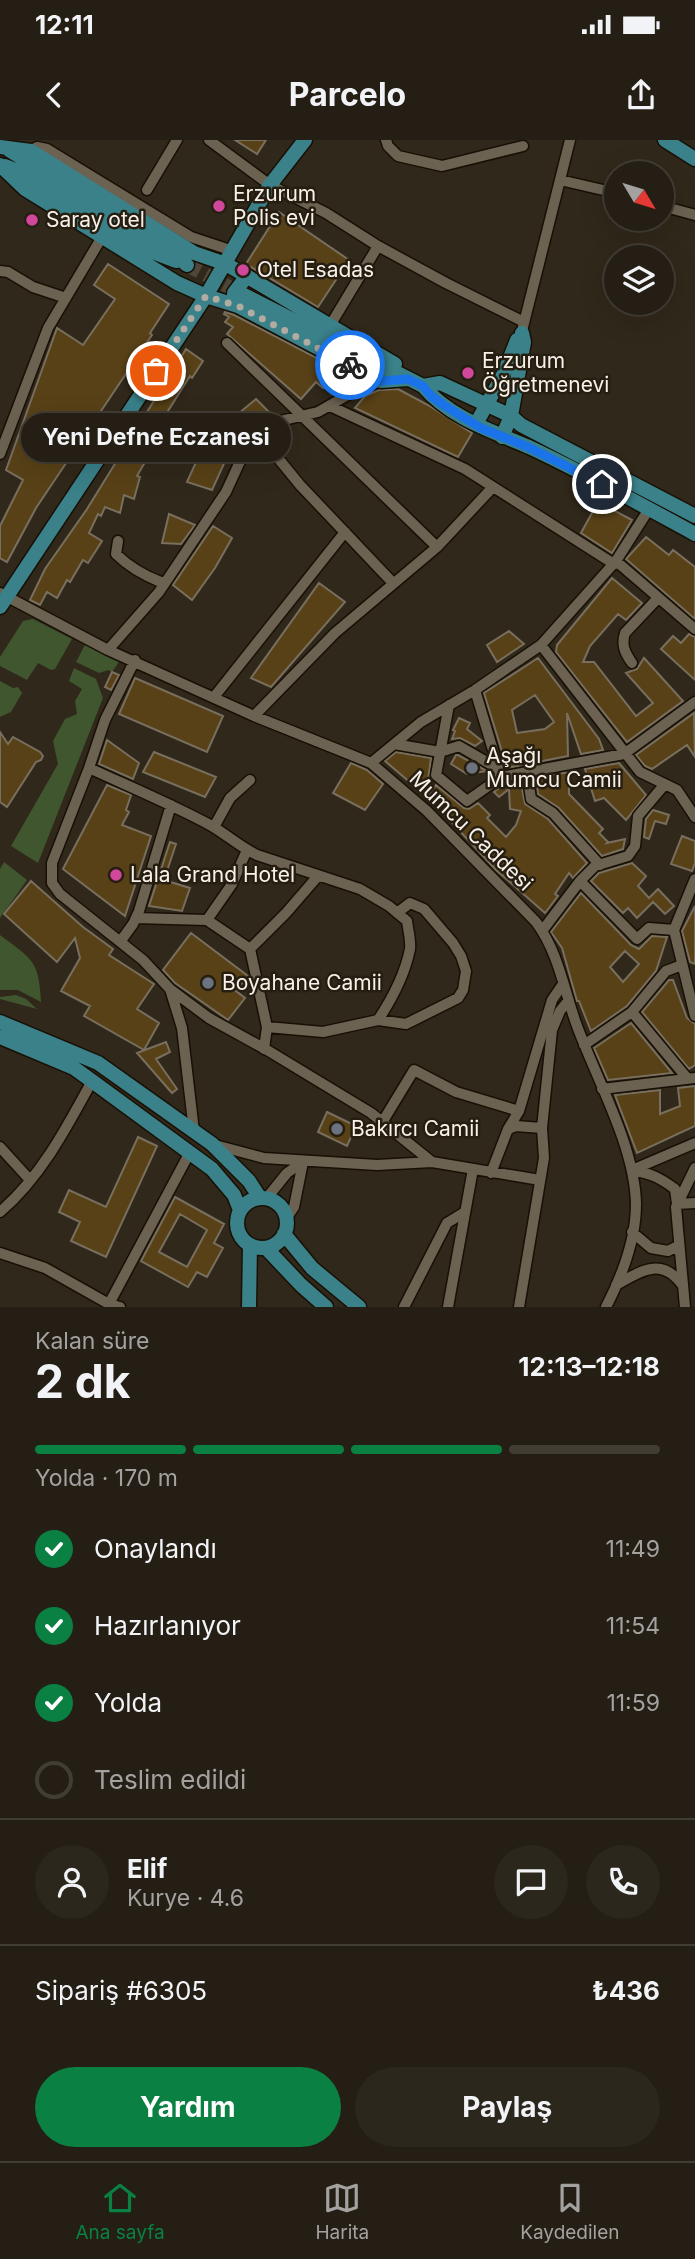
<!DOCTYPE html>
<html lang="tr">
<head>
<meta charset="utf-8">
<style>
  :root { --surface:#241e14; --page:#2c271d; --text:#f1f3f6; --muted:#a3a2a0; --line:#413c34; --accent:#0b8043 }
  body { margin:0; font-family:Inter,sans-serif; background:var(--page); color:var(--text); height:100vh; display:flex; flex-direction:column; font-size:26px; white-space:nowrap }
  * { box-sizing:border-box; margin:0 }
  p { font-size:23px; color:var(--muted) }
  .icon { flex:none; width:38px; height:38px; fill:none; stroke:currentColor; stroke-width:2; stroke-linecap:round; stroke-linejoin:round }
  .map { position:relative; height:1167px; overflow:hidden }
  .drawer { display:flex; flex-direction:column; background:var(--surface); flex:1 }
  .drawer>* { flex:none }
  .needle { width:46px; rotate:128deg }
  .controls { position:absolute; left:604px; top:21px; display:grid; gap:14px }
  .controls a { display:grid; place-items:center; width:70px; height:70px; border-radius:50%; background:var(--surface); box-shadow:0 7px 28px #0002,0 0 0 2px var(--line); font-size:35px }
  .pin { position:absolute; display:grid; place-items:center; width:60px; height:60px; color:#fff; margin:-30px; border:4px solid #fff; border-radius:50%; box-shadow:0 2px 7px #0007 }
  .courier { position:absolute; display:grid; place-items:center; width:70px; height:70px; margin:-35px; border:5px solid #1a73e8; border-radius:50%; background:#fff; color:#222; box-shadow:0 2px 9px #0007 }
  .bubble { position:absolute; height:49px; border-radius:24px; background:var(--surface); box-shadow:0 7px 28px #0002,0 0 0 2px var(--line); font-size:23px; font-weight:700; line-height:49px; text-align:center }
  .summary em { font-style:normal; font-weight:700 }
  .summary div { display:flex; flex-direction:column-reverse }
  .summary { display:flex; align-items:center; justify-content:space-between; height:119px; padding:0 35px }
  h1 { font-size:46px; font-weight:700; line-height:52px }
  .bar { display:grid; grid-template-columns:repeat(4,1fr); gap:10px 7px; align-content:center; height:84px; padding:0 35px }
  .bar i { height:9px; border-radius:5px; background:var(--line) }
  .bar .current { background:var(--accent) }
  .bar p { grid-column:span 4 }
  .line { display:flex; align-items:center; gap:18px; padding:0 35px; border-top:2px solid var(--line) }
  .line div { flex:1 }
  .round { display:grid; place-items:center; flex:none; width:74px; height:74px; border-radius:37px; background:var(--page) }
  ol { padding:0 35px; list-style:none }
  li { display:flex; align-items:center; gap:21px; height:77px }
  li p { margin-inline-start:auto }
  li .icon { padding:7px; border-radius:50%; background:var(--accent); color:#fff; stroke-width:4 }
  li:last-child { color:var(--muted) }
  li i { width:38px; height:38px; border:4px solid var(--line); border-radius:50% }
  .action { display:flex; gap:14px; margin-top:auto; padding:14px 35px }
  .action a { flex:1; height:80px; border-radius:42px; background:var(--accent); color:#fff; font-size:28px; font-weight:700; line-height:80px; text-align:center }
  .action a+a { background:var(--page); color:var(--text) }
  .status { display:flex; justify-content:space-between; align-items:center; height:49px; padding:0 35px; background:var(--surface); direction:ltr }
  .status svg { height:19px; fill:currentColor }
  header { display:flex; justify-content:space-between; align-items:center; height:91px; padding:0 35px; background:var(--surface); font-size:32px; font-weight:700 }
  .dock { display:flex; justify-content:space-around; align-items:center; height:98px; border-top:2px solid var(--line); background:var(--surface); font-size:19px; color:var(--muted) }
  .dock a { display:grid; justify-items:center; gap:4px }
  .dock .current { color:var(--accent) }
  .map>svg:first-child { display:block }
  .green { fill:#40562e }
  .building { fill:#584117; stroke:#786f5f; stroke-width:2; fill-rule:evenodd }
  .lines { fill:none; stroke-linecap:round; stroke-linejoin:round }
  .major-tunnel { stroke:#4e4639; stroke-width:14; stroke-dasharray:14 7; stroke-linecap:butt }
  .minor-casing { stroke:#181005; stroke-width:13 }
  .major-casing { stroke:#181005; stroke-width:17 }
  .minor { stroke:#6b6252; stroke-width:10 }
  .major { stroke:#3a8189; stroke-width:14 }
  .done { stroke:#b1aba1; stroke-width:7; stroke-dasharray:0 12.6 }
  .route { stroke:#1a73e8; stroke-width:9 }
  .hotel-dot { fill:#d1479c; stroke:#261e11; stroke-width:2.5 }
  .worship-dot { fill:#6b7280; stroke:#261e11; stroke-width:2.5 }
  .labels { text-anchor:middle; stroke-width:5; stroke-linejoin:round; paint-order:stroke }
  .poi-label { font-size:21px; fill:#f7f1e9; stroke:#261e11; text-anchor:start }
  .street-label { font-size:21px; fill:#f7f1e9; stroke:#261e11 }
</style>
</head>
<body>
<div class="status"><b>12:11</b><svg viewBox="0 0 49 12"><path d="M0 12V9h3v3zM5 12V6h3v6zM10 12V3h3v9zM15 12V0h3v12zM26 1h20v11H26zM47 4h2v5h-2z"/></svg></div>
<header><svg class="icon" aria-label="back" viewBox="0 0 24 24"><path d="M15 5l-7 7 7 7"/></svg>Parcelo<svg class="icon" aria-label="share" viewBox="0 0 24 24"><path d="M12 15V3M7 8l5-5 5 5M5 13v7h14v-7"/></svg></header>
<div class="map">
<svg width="695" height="1167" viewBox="0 0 695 1167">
  <rect width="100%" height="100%" fill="#30281a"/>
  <path class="green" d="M33 479 72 499 55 529 51 530 38 523 27 540 0 526V517L23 481Z
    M86 503 121 519 112 532 108 530 99 533 76 522Z
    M74 528 96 539 103 558 38 723 11 706 58 624 53 601 65 579 77 574 75 561 82 549 69 541Z
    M0 541 13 548 18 547 22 553 11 572 0 577Z
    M4 722 27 740 0 778V729Z
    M0 795C32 819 39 820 41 862L18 850H0Z
    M16 855 26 859 37 869 0 859V857Z"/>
  <path class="building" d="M235 0H266L257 14Z
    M279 72 349 120 318 167 246 124Z
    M108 124 169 164 150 193 152 195 36 368 7 422 0 418V386L23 340 6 330 57 188 83 205 115 159 94 145Z
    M225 172 234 175 338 229 323 248 316 242 301 259 227 194 233 187 225 182 229 177 224 174Z
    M186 209 203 221 192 238 190 236 168 271 175 275 173 278 208 298 213 292 233 304 212 350 187 342 198 318 187 304 180 316 159 298 137 336 140 337 134 359 124 355 120 373 105 367 101 376 98 374 89 393 102 401 88 423 83 420 70 442 67 440 57 458 47 452 40 465 30 460 45 429 87 369Z
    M398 249 428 265 472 293 458 317 355 268 365 256 379 250Z
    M256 259 274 277 244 297 232 279Z
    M598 362 632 380 612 413 581 393Z
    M169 374 195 385 181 404 162 403Z
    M213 386 232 398 215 428 192 460 173 445Z
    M646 397 669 415 673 410 695 427V479L626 419Z
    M612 438 642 463 626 480 618 474 590 506 583 522H594L636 576 653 563 626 533 637 529 644 518 683 561 627 602 556 512 557 505Z
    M319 443 345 462 271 547 251 538Z
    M509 491 524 504 497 522 487 505Z
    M689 494 695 497V540L661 509 673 496 681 503Z
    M538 518 599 599 603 610 581 614 567 573 568 616 507 628 484 553ZM535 555 554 582 545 589 517 593 512 570Z
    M112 532 119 535 111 550 105 547Z
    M135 538 223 576 207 612 119 574Z
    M694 573 695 617 687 605 652 629 645 626 636 615Z
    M459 578 470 583 467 589 482 601 475 606 460 598 452 599 455 591 453 590Z
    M0 592 8 604 13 597 40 612 43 616 41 620 36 622 7 667 0 662Z
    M107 600 139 623 133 639 99 624Z
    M154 612 216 637 205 657 143 632Z
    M396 612 431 618 426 656 385 621Z
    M456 615H458L487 631 467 634 451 624Z
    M351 623 367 630 383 644 365 670 333 653Z
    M619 623 646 655 626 680 604 658 595 661 585 629Z
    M569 632V654L603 689 599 693 608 702 607 703 625 699 623 709 602 716 559 668 538 654 536 638Z
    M521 643 525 664 548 679 587 723 573 738 569 733 555 754 558 756 545 773 496 730 428 657 436 645 464 668 469 669 478 663 490 675 487 678 506 697 516 685 521 671 510 669 509 649 499 657 494 652 504 644Z
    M107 645 131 655 126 670 129 672 122 685 151 696 125 776 63 729Z
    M653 670 669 675 666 684 655 681 649 699 644 697 646 679Z
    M682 696 695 701V723L692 731 671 724Z
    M170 702 176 704 164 740 190 748 182 771 149 766Z
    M632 723 646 736 638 746 649 758 658 749 674 766 665 774 653 762 637 778 628 768 623 773 591 741 599 733Z
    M31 741 83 787 113 809 109 815 154 844 137 869 159 883 144 910 84 876 90 866 61 851 80 818 75 798 57 822 4 774Z
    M581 753 631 805 639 809 652 796 667 797 656 831 627 866 591 891 579 861H577L562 808 551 792ZM625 811 639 824 623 842 610 827Z
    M695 766V824L690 822 682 791Z
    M191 793 248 836 236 851 245 858 228 880 175 843 163 830Z
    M669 840H673L687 878 695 884V925L689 929 642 872Z
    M631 883 672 933 608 940 594 908Z
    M166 902 170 912 156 919 177 949 172 953 137 913Z
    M695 946V986L637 1013 615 955 660 950V974L680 966 678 948Z
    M327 972 356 986 347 1006 318 992Z
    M138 997 157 1006 106 1117 71 1101 80 1082 59 1072 69 1050 106 1067Z
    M175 1057 224 1084 214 1103 223 1108 207 1137 197 1132 188 1147 141 1121ZM180 1074 207 1090 187 1127 159 1112Z"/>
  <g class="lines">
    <path class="major-tunnel" d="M187 125 244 155"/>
    <g class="minor-casing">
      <path id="minor" d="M209 0 270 45 326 73 378 106 446 143 524 182
        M386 0 388 6 398 16 442 26 523 6
        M31 11 37 7 47 9 191 97 233 111
        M560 40 616 53
        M147 50 177 0
        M662 66 695 75
        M0 131 8 132 33 147 66 158
        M331 184 378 106
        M523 187 570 0
        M227 203 437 407
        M330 266 465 329 614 424
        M260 296 300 345 393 443
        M0 314 48 188 102 97
        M118 401 116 414C130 428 145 436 163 443
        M616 421 695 489
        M0 453 108 510 254 576 371 623 427 671 536 782C559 813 564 851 577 886 597 940 635 1007 636 1064 636 1100 622 1136 606 1167
        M541 505 640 632 677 650 695 677
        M108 510 159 452 226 352 248 304 284 280 318 272 353 252 381 241
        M135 520 105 580 89 628 52 723V743L60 754 143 820 170 849 209 878 267 910 371 973 432 1022
        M632 523C625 513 621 505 625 493L658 458
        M475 550 541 505 616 421 649 369
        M214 557 345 392
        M449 565 436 635 467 661 501 637
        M254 576 335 493 437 407 493 347
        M394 604 440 612 459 606 497 628
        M371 623 421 582 475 550 501 637 624 614 695 562
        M89 628C130 647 171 664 210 685 226 694 240 707 257 715L360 749 389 766 407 781C408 790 411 800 410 809 405 834 392 859 378 880L323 892 267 887 264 909
        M527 632 531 659 553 673 600 725
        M665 644 638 676 635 706 628 716 595 726 580 741 637 799 649 788 674 790
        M214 687 230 658 250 640
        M695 739 674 790 695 876
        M136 778 207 780 250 809
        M207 780 232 744 247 710
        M542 791 580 741
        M120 802 133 784 139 771 171 665
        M682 825 666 831 632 872 687 938
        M170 849 182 888 194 991
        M378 880 406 884 458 858 463 850 466 831 461 816 453 803 424 769 410 763 397 773
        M267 887 250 809 286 773 318 736
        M584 905 632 872
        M602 949 695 938
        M383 981 414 930 456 952 519 971
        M508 989 519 971 552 860 563 844
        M215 1005 264 1018 377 1025 432 1022 540 1040
        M0 1007 30 1040
        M632 1030 695 1003
        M632 1030C651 1034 659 1037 675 1049L677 1064
        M491 1033 508 989 516 986 542 988
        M266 1059 287 1033 303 1022
        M677 1064 695 1063
        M0 1072C41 1037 67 987 92 941
        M286 1079 294 1067 303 1022
        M632 1092 651 1108 668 1111 678 1106
        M0 1113 45 1128 109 1164 120 1167
        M616 1145C641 1131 662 1116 683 1146
        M109 1164 190 1012
        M404 1167 447 1083 465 1072
        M448 1167 473 1029
        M519 1167 544 1018 542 988 552 890 560 871 568 861
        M685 1167 676 1067 695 1028"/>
    </g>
    <g class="major-casing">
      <path id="major" d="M665 0 695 19
        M0 7 31 11 194 113 226 124 395 224
        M9 10 162 104 187 125
        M0 25 25 49 177 143 206 156 238 166 381 241 408 239
        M5 26 29 35 155 113 176 121
        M244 155 423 246C450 278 492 291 529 307 585 333 640 364 695 394
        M235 165 234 153 247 136
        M423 246 440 243 511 276 521 285 695 376
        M476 284 504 233 517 200
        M502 297 511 276 524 202 522 193
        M0 467 206 156 270 45 305 0
        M0 882 98 923 212 1004 249 1041 260 1058
        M0 897 74 928 92 941 212 1029 234 1055 240 1070
        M237 1083a25 25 0 1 1 50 0a25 25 0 1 1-50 0Z
        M284 1094 312 1128 359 1167
        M266 1108 301 1145 326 1167
        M249 1167 250 1105"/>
    </g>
    <use href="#minor" class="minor"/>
    <use href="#major" class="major"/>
  </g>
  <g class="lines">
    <path class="done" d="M156 231 206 156 238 166 350 225"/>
    <path class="route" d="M350 225 381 241 408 239 423 246 431 256 445 266 481 288 528 307 602 344"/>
  </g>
  <g class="hotel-dot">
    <circle cx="219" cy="66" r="7"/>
    <circle cx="32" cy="80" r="7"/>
    <circle cx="243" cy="130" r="7"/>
    <circle cx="468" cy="233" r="7"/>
    <circle cx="116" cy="735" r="7"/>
  </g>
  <g class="worship-dot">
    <circle cx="472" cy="628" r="7"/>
    <circle cx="208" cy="843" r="7"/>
    <circle cx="337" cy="989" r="7"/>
  </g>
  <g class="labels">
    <g class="poi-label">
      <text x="233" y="61">Erzurum<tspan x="233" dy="24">Polis evi</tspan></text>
      <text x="46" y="87">Saray otel</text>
      <text x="257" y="137">Otel Esadas</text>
      <text x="482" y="228">Erzurum<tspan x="482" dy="24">Öğretmenevi</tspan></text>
      <text x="486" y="623">Aşağı<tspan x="486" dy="24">Mumcu Camii</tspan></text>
      <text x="130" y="742">Lala Grand Hotel</text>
      <text x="222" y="850">Boyahane Camii</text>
      <text x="351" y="996">Bakırcı Camii</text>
    </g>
    <g class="street-label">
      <text transform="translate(471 691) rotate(44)" y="7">Mumcu Caddesi</text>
    </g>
  </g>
</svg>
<div class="controls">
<a><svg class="needle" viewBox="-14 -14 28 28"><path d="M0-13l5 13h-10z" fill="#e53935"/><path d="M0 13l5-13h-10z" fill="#a3a2a0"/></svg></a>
<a><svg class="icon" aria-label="layers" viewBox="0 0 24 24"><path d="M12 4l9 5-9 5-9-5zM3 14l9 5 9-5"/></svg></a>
</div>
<div class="pin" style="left:156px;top:231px;background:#ea580c"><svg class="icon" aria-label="bag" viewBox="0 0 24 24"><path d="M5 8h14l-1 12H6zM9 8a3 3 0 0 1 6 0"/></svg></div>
<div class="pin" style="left:602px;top:344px;background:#1f2937"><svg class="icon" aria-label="home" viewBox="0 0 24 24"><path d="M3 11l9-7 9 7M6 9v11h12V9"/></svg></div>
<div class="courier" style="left:350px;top:225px"><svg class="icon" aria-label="bike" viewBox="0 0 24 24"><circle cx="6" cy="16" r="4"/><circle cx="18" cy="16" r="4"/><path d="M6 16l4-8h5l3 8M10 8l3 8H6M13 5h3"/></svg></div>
<div class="bubble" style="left:21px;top:273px;width:270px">Yeni Defne Eczanesi</div>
</div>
<section class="drawer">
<div class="summary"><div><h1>2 dk</h1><p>Kalan süre</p></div><em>12:13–12:18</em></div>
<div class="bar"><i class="current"></i><i class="current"></i><i class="current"></i><i></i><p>Yolda · 170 m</p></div>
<ol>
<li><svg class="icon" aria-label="check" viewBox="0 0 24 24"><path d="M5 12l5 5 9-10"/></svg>Onaylandı<p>11:49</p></li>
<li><svg class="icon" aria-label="check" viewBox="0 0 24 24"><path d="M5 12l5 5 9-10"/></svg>Hazırlanıyor<p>11:54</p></li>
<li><svg class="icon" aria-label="check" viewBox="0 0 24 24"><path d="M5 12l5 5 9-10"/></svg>Yolda<p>11:59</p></li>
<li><i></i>Teslim edildi</li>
</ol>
<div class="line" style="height:126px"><a class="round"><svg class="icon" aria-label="person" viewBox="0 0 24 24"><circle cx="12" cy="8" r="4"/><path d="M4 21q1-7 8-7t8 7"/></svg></a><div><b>Elif</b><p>Kurye · 4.6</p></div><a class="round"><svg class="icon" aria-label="chat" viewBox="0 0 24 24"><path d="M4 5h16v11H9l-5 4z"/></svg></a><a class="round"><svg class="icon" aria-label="phone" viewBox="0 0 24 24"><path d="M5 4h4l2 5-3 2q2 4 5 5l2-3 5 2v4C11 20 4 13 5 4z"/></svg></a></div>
<div class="line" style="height:91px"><div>Sipariş #6305</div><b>₺436</b></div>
<div class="action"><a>Yardım</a><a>Paylaş</a></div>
</section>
<nav class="dock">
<a class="current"><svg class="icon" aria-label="home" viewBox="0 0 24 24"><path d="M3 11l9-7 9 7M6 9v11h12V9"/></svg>Ana sayfa</a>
<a><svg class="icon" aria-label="map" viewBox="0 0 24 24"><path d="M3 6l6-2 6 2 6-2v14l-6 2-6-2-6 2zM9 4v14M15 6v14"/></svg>Harita</a>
<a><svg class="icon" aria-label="saved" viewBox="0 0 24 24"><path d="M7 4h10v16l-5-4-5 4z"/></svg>Kaydedilen</a>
</nav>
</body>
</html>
